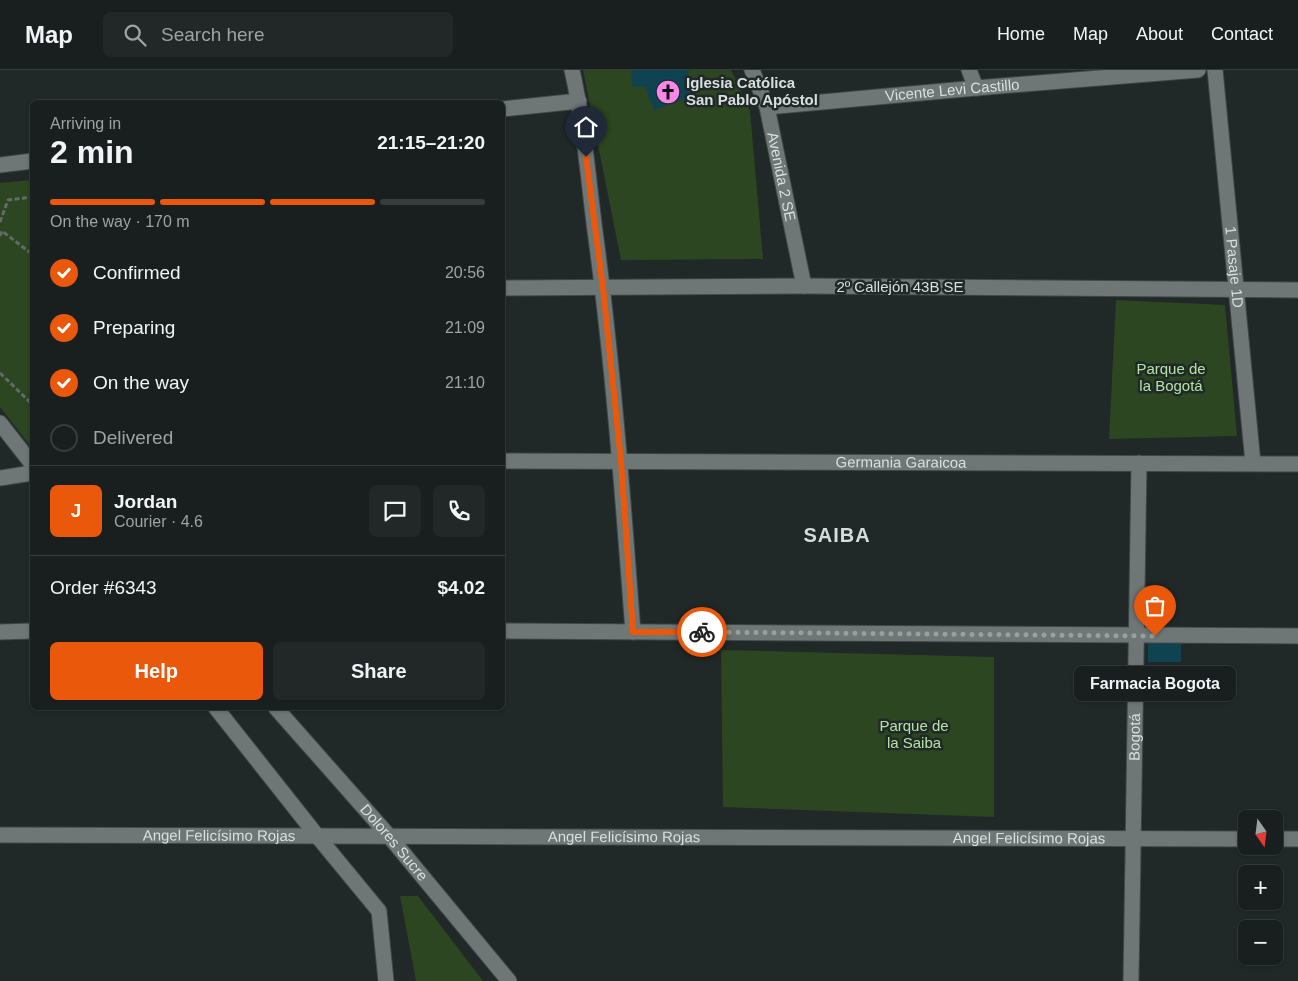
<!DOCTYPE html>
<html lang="en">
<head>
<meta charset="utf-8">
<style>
  :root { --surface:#191e1e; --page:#222727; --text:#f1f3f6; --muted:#9fa2a4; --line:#373c3c; --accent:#ea580c }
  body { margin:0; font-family:Arial,sans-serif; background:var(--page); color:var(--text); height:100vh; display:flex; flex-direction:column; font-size:19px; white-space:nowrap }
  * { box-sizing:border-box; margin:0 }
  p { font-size:16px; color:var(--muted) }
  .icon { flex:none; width:28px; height:28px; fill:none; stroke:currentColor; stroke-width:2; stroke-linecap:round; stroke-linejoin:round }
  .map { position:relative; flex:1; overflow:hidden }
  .panel { position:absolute; left:30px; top:30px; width:475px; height:610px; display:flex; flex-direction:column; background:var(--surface); border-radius:8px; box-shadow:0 1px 4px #0004,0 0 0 1px var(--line) }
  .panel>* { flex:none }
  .needle { width:32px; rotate:166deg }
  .tools { position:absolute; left:1238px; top:740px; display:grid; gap:10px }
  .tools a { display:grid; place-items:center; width:45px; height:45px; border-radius:8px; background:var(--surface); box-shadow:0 1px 4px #0004,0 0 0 1px var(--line); font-size:25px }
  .pin { position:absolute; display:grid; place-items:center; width:42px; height:42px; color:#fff; margin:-51px -21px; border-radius:50% 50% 50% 0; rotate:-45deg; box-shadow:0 0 5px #0007 }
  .pin .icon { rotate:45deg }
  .courier { position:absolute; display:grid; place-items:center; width:50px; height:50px; margin:-25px; border:4px solid #ea580c; border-radius:50%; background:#fff; color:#222; box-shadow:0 1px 6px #0007 }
  .bubble { position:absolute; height:35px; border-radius:8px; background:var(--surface); box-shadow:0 1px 4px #0004,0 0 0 1px var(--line); font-size:16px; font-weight:800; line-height:35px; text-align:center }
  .summary em { font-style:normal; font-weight:800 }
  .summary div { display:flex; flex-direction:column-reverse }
  .summary { display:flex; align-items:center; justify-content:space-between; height:85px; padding:0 20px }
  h1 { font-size:32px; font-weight:800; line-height:38px }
  .bar { display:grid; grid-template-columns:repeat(4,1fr); gap:8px 5px; align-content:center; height:60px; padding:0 20px }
  .bar i { height:6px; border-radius:4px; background:var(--line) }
  .bar .current { background:var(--accent) }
  .bar p { grid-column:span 4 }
  .line { display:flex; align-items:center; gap:12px; padding:0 20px; border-top:1px solid var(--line) }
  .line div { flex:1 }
  .round { display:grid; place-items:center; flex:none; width:52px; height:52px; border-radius:8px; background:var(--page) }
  ol { padding:0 20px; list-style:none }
  li { display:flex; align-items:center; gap:15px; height:55px }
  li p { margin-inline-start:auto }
  li .icon { padding:5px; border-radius:50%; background:var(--accent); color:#fff; stroke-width:4 }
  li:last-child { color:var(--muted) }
  li i { width:28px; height:28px; border:2px solid var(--line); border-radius:50% }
  .primary-button { display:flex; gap:10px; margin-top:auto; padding:10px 20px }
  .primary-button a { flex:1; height:58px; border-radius:8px; background:var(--accent); color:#fff; font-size:20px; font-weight:800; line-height:58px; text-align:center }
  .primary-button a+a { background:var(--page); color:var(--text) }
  header { display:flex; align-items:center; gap:30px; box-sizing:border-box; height:70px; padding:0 25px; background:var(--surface); border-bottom:1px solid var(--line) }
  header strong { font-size:24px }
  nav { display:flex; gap:28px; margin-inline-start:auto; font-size:18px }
  .search { width:350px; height:45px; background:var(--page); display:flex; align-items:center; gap:12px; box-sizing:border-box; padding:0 18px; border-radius:8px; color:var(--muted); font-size:19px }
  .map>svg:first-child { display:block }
  .green { fill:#2b4620 }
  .building { fill:#0f4351 }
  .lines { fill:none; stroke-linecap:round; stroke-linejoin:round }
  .minor-casing { stroke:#404646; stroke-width:17 }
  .path { stroke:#646a6a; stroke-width:3; stroke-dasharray:5 2.5; stroke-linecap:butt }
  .minor { stroke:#6e7676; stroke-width:15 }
  .done { stroke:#999e9e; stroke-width:5; stroke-dasharray:0 9 }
  .route { stroke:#ea580c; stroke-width:6 }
  .labels { text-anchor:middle; stroke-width:5; stroke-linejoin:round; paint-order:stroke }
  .poi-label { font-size:15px; font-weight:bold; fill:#dadede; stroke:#212828; text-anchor:start }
  .street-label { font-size:15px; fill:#dadede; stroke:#212828 }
  .park-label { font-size:15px; fill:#b3e3a1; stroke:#212828 }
  .district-label { font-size:20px; font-weight:bold; letter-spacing:1px; fill:#d4dddc; stroke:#212828 }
</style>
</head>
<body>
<header>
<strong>Map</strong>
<div class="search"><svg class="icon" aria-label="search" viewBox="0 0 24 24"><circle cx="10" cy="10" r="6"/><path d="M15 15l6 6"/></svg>Search here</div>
<nav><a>Home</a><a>Map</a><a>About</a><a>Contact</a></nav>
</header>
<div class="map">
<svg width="1298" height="911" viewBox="0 0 1298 911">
  <rect width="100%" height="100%" fill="#212828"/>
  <path class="green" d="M583 0H731L750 41 763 189 621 190Z
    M32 110V378L0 337V113Z
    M1116 230 1225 235 1237 366 1109 369Z
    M721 580 994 587V747L723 737Z
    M400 826H418L483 911H416Z"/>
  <path class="building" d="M631 0H690L685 8 691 27 654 40 645 16 633 17Z
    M1148 566H1181V592H1148Z"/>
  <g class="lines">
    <g class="minor-casing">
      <g id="minor">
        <path d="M572 0C584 53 588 107 595 161 613 294 623 428 633 562"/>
        <path id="s1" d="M752 0 767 37 804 216"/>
        <path d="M969 0 976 18"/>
        <path id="s2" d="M1215 0 1253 393"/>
        <path id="s3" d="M767 37 976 18 1198 0"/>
        <path d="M502 39 579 31"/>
        <path d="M0 95 32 91"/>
        <path d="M502 218 804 216 1298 220"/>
        <path d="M0 353 32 394"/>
        <path id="s4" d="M502 391 1298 394"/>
        <path d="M0 408 32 403"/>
        <path d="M502 561 1298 566"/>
        <path d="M0 562 32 561"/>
        <path d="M216 638 318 767 379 841 386 911"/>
        <path id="s5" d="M276 638 389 766 509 911"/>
        <path id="s6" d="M0 765 1246 769"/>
        <path d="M1274 769H1298"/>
        <path id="s7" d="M1131 911 1139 393"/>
      </g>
    </g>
    <path class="path" d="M0 152 8 130 32 127
      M0 166 2 161 32 184
      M0 303 32 334"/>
    <use href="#minor" class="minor"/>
  </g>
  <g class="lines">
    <path class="done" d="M702 562 1155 566"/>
    <path class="route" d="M586 87 603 218 621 391 633 562H702"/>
  </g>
  <defs>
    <g id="church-disc" transform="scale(1.25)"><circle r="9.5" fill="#f987e9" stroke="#212828"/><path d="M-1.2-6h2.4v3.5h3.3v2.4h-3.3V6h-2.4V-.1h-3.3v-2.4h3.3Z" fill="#111"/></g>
  </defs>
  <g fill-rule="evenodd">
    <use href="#church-disc" x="668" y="22"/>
  </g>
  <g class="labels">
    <g class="poi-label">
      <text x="686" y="18">Iglesia Católica<tspan x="686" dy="17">San Pablo Apóstol</tspan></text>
    </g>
    <g class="street-label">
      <text dy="5" stroke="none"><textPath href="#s3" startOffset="186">Vicente Levi Castillo</textPath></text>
      <text dy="5" stroke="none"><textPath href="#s1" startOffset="111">Avenida 2 SE</textPath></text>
      <text dy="5" stroke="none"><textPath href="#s2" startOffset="198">1 Pasaje 1D</textPath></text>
      <text x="900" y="222">2º Callejón 43B SE</text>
      <text dy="5" stroke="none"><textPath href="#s4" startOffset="399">Germania Garaicoa</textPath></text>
      <text dy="5" stroke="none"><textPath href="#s7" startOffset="244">Bogotá</textPath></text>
      <text dy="5" stroke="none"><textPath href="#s6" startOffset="219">Angel Felicísimo Rojas</textPath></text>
      <text dy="5" stroke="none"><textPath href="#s6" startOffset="624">Angel Felicísimo Rojas</textPath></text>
      <text dy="5" stroke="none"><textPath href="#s6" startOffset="1029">Angel Felicísimo Rojas</textPath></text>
      <text dy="5" stroke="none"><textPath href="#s5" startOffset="179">Dolores Sucre</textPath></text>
    </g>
    <g class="park-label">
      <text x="1171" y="304">Parque de<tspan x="1171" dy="17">la Bogotá</tspan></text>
      <text x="914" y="661">Parque de<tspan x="914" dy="17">la Saiba</tspan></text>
    </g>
    <g class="district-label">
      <text x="837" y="472">SAIBA</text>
    </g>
  </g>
</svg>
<div class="tools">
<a><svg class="needle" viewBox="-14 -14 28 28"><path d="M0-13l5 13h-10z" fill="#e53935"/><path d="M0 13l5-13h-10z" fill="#9fa2a4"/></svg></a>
<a>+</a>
<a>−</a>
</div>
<div class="pin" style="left:1155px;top:566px;background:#ea580c"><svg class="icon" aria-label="bag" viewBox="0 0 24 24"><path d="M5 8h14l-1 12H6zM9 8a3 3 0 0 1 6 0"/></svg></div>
<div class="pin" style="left:586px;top:87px;background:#1f2937"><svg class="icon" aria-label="home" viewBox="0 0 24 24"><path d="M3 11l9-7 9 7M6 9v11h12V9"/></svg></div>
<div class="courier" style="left:702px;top:562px"><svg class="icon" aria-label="bike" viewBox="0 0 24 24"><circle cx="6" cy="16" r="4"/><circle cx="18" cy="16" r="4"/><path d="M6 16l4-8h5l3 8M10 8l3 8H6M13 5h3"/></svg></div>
<div class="bubble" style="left:1074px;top:596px;width:162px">Farmacia Bogota</div>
<section class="panel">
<div class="summary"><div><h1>2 min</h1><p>Arriving in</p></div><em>21:15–21:20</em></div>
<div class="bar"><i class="current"></i><i class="current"></i><i class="current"></i><i></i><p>On the way · 170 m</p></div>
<ol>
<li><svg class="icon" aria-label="check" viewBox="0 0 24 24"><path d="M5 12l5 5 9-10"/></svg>Confirmed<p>20:56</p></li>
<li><svg class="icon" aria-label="check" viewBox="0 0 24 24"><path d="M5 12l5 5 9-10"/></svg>Preparing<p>21:09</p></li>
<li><svg class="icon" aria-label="check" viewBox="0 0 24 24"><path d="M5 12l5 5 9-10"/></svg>On the way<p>21:10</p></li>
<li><i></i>Delivered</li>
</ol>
<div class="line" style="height:90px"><b class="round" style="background:var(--accent);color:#fff">J</b><div><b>Jordan</b><p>Courier · 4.6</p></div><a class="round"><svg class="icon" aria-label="chat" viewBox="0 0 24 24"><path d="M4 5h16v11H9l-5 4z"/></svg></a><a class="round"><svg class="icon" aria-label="phone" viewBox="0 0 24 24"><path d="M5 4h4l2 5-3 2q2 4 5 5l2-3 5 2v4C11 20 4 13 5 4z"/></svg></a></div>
<div class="line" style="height:65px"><div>Order #6343</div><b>$4.02</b></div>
<div class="primary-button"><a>Help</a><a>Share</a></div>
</section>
</div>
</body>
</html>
